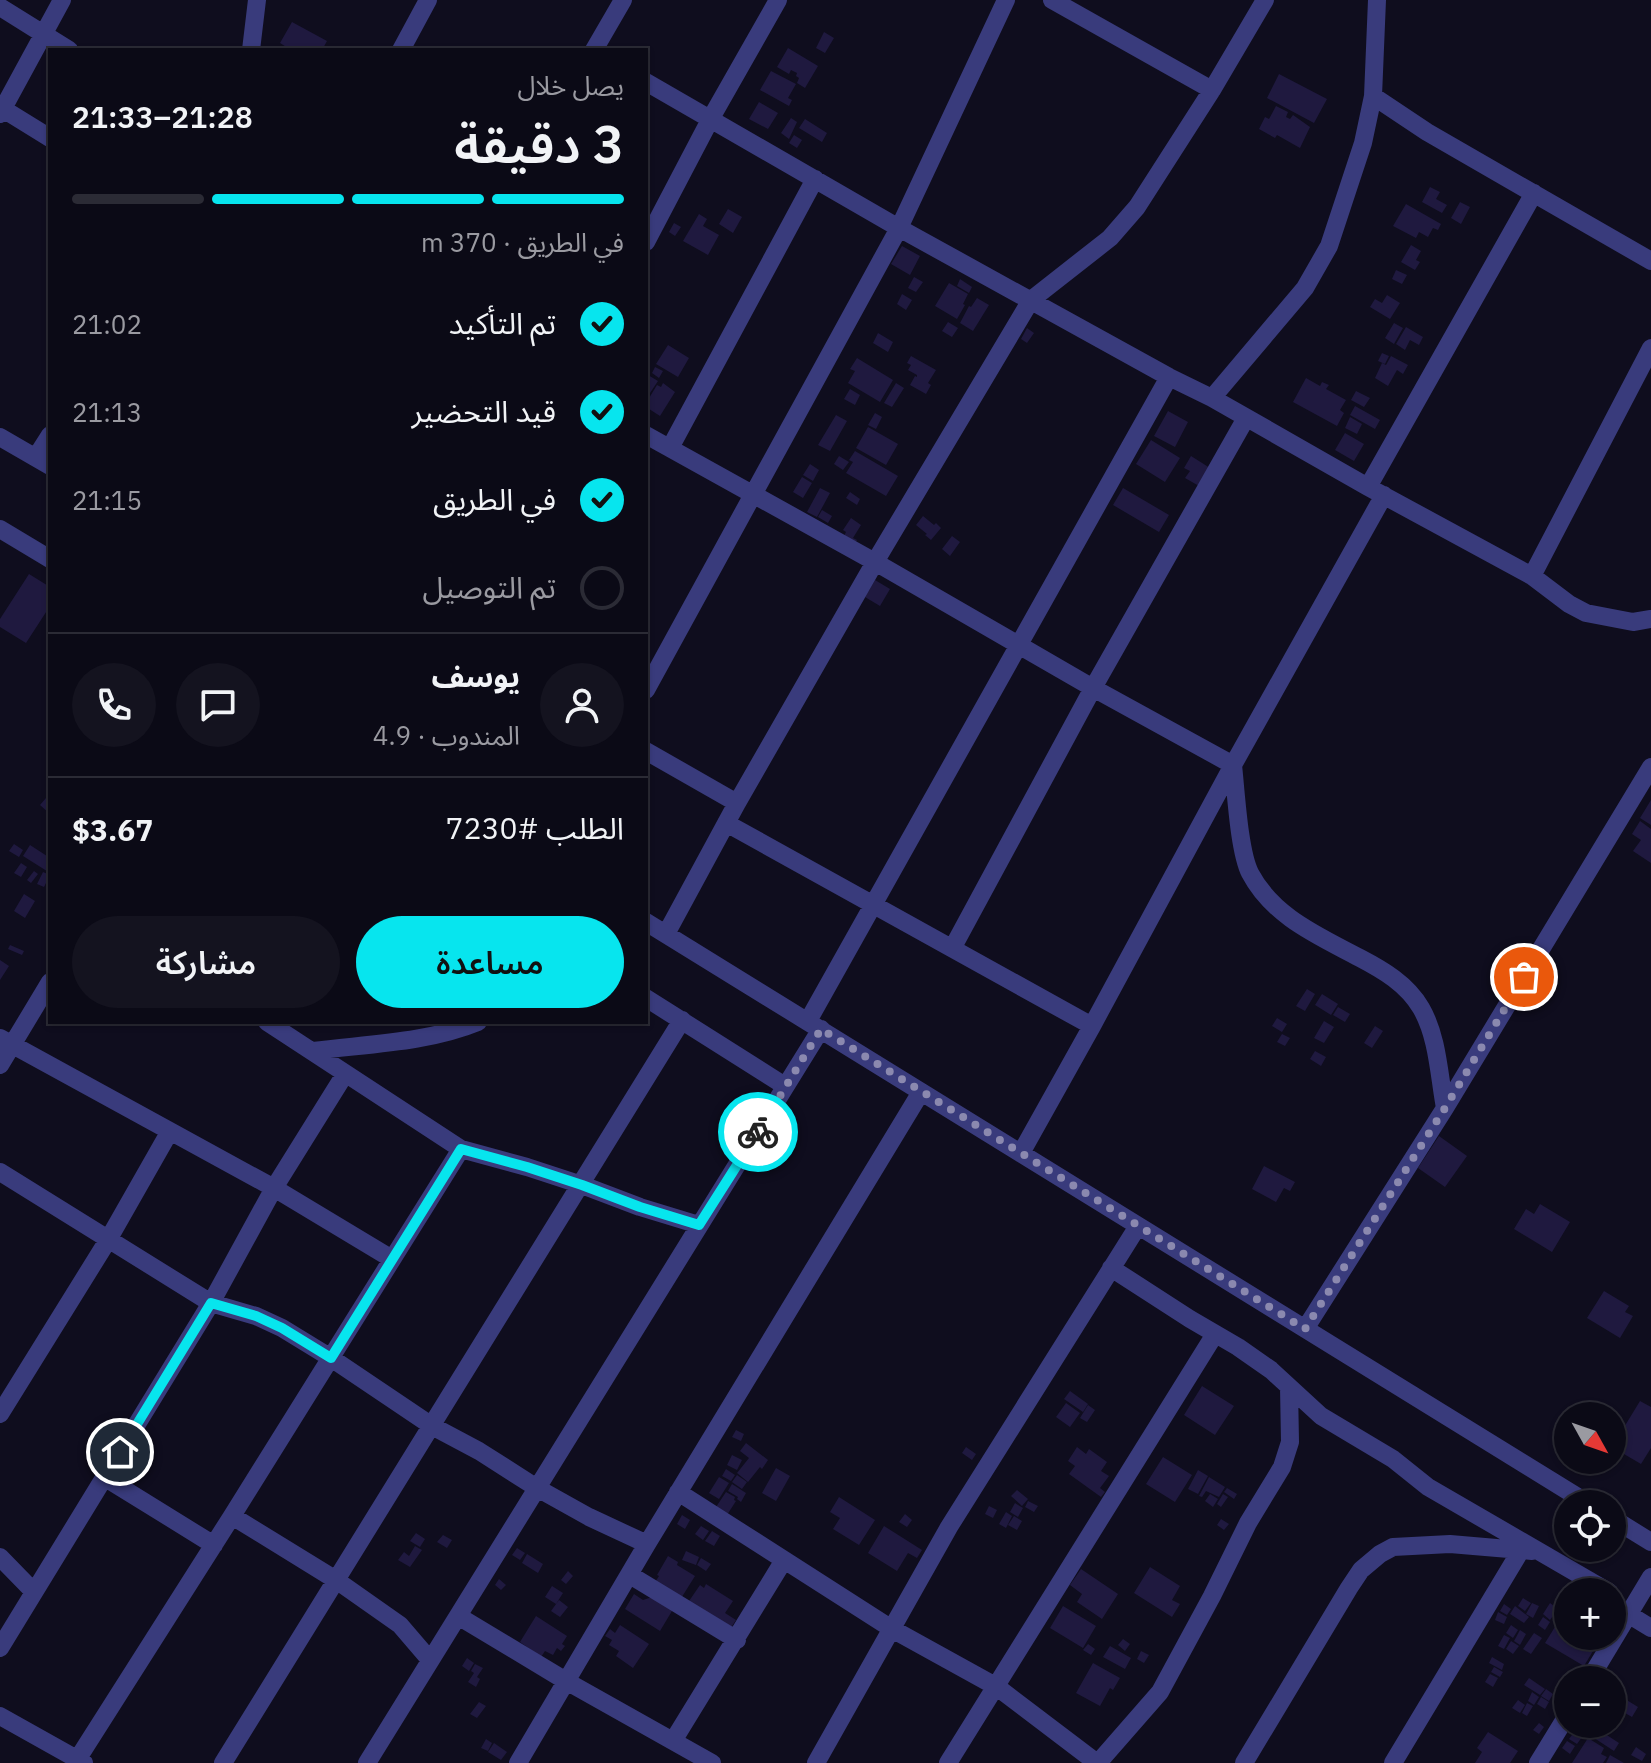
<!DOCTYPE html>
<html lang="ar">
<head>
<meta charset="utf-8">
<style>
  :root { --surface:#0b0a16; --page:#14131f; --text:#f1f3f6; --muted:#9a9aa1; --line:#2b2b35; --accent:#07e5ee }
  body { margin:0; font-family:"IBM Plex Sans","Noto Sans Arabic",sans-serif; background:var(--page); color:var(--text); direction:rtl; height:100vh; display:flex; flex-direction:column; font-size:30px; white-space:nowrap }
  * { box-sizing:border-box; margin:0 }
  p { font-size:26px; color:var(--muted) }
  .icon { flex:none; width:44px; height:44px; fill:none; stroke:currentColor; stroke-width:2; stroke-linecap:round; stroke-linejoin:round }
  .map { position:relative; flex:1; overflow:hidden; direction:ltr }
  .sheet { position:absolute; left:48px; top:48px; width:600px; height:976px; display:flex; flex-direction:column; background:var(--surface); border-radius:0px; box-shadow:0 2px 6px #0004,0 0 0 2px var(--line); direction:rtl }
  .sheet>* { flex:none }
  .needle { width:52px; rotate:130deg }
  .fabs { position:absolute; left:1554px; top:1402px; display:grid; gap:16px }
  .fabs a { display:grid; place-items:center; width:72px; height:72px; border-radius:50%; background:var(--surface); box-shadow:0 2px 6px #0004,0 0 0 2px var(--line); font-size:40px }
  .pin { position:absolute; display:grid; place-items:center; width:68px; height:68px; color:#fff; margin:-34px; border:4px solid #fff; border-radius:50%; box-shadow:0 2px 8px #0007 }
  .courier { position:absolute; display:grid; place-items:center; width:80px; height:80px; margin:-40px; border:6px solid #07e5ee; border-radius:50%; background:#fff; color:#222; box-shadow:0 2px 10px #0007 }
  .overview em { font-style:normal; font-weight:600 }
  .overview div { display:flex; flex-direction:column-reverse }
  .overview { display:flex; align-items:center; justify-content:space-between; height:136px; padding:0 24px }
  h1 { font-size:52px; font-weight:600; line-height:60px }
  .bar { display:grid; grid-template-columns:repeat(4,1fr); gap:12px 8px; align-content:center; height:96px; padding:0 24px }
  .bar i { height:10px; border-radius:6px; background:var(--line) }
  .bar .on { background:var(--accent) }
  .bar p { grid-column:span 4 }
  .line { display:flex; align-items:center; gap:20px; padding:0 24px; border-top:2px solid var(--line) }
  .line div { flex:1 }
  .round { display:grid; place-items:center; flex:none; width:84px; height:84px; border-radius:42px; background:var(--page) }
  ol { padding:0 24px; list-style:none }
  li { display:flex; align-items:center; gap:24px; height:88px }
  li p { margin-inline-start:auto }
  li .icon { padding:8px; border-radius:50%; background:var(--accent); color:#111; stroke-width:4 }
  li:last-child { color:var(--muted) }
  li i { width:44px; height:44px; border:4px solid var(--line); border-radius:50% }
  .primary-button { display:flex; gap:16px; margin-top:auto; padding:16px 24px }
  .primary-button a { flex:1; height:92px; border-radius:48px; background:var(--accent); color:#111; font-size:32px; font-weight:600; line-height:92px; text-align:center }
  .primary-button a+a { background:var(--page); color:var(--text) }
  .map>svg:first-child { display:block }
  .building { fill:#1f193f }
  .lines { fill:none; stroke-linecap:round; stroke-linejoin:round }
  .minor { stroke:#393b7c; stroke-width:18 }
  .done { stroke:#8b89af; stroke-width:8; stroke-dasharray:0 14.4 }
  .route { stroke:#07e5ee; stroke-width:10 }
</style>
</head>
<body>
<div class="map">
<svg width="1651" height="1763" viewBox="0 0 1651 1763">
  <rect width="100%" height="100%" fill="#0f0d1e"/>
  <path class="building" d="M292 22 327 41 322 50H291L280 43Z
    M824 32 834 38 825 53 816 48Z
    M788 48 818 66 805 88 797 83 799 78 796 76 797 73 791 70 789 74 777 67Z
    M771 71 796 84 788 98 792 100 789 106 760 90Z
    M1279 74 1327 99 1314 123 1267 98Z
    M759 102 778 113 768 129 749 119Z
    M1276 106 1288 112 1286 117 1290 119 1293 115 1310 127 1300 148 1277 135 1275 138 1259 129 1265 117 1269 119Z
    M791 118 797 122 789 139 781 133Z
    M805 119 827 133 822 142 799 128Z
    M794 135 802 140 797 148 789 143Z
    M1430 187 1440 192 1436 199 1447 205 1442 213 1422 202Z
    M1460 202 1470 207 1461 224 1451 218Z
    M1406 204 1441 224 1438 230 1433 228 1428 237 1419 232 1416 238 1393 226Z
    M728 209 742 217 733 233 719 224Z
    M699 214 707 219 703 226 719 235 708 255 683 241Z
    M674 223 681 227 675 236 669 232Z
    M1411 245 1421 251 1416 260 1420 262 1415 270 1401 262Z
    M902 246 920 256 910 275 891 264Z
    M1396 270 1407 275 1402 284 1392 279Z
    M914 277 923 282 916 292 908 288Z
    M960 279 972 287 969 293 957 286Z
    M949 283 968 294 963 304 965 305 957 319 935 306Z
    M902 294 912 300 906 310 897 304Z
    M1387 295 1400 303 1390 319 1370 307 1375 299 1382 303Z
    M977 298 989 305 973 331 960 323 969 306 971 307Z
    M948 322 958 328 952 337 942 331Z
    M1394 323 1403 328 1394 344 1385 338Z
    M1406 327 1423 337 1419 345 1410 340 1405 350 1396 344Z
    M1027 328 1034 333 1027 343 1021 339Z
    M878 333 893 342 888 352 873 343Z
    M668 345 689 358 678 377 656 364Z
    M1382 353 1389 356 1385 364 1378 361Z
    M911 356 936 370 928 383 931 385 926 394 910 385 915 376 917 377V375L908 370 911 365 907 363Z
    M1391 356 1408 365 1403 374 1397 370 1388 386 1375 378 1382 363 1386 365Z
    M857 358 893 380 880 402 848 383 855 371 850 369Z
    M655 367 663 371 659 378 652 373Z
    M648 375 658 381 650 393 646 390 648 384 646 383V379Z
    M1306 378 1320 386 1322 382 1329 385 1326 389 1346 400 1340 410 1344 413 1337 426 1293 402Z
    M663 383 675 392 660 416 646 407V403L657 385 661 387Z
    M896 383 904 388 892 407 884 403Z
    M850 389 860 395 855 405 844 399Z
    M1356 391 1370 398 1364 407 1351 400Z
    M1355 406 1380 420 1375 429 1350 415Z
    M1168 411 1188 422 1175 447 1154 436Z
    M875 413 882 417 876 429 868 425Z
    M836 415 847 421 830 451 818 445Z
    M1350 417 1362 424 1357 434 1345 428Z
    M868 427 898 444 886 465 856 448Z
    M1345 433 1364 444 1354 461 1335 450Z
    M1151 440 1180 458 1165 482 1136 464Z
    M855 451 898 476 886 496 846 473 853 462 849 460Z
    M839 456 849 462 843 470 834 464Z
    M1191 456 1210 468 1199 486 1185 478 1190 471 1184 468Z
    M810 464 819 470 813 481 803 475Z
    M802 477 812 483 803 498 793 492Z
    M820 488 830 493 817 517 807 512Z
    M1123 488 1169 515 1159 532 1113 505Z
    M850 492 860 499 857 505 846 498Z
    M822 510 832 516 828 523 818 517Z
    M923 516 934 525 936 523 941 528 931 540 925 535 927 534 916 525Z
    M851 518 861 525 853 538 857 540 853 546 842 540 846 532 843 530Z
    M952 536 960 542 950 556 942 549Z
    M29 574 50 587V606L26 643 0 627V619Z
    M875 580 890 589 880 606 865 597Z
    M46 798 50 802V814L40 805Z
    M1651 800V825L1640 818Z
    M1640 821 1651 829V863L1633 851 1641 840 1632 834Z
    M14 844 23 850 19 857 9 851Z
    M30 845 50 858V873L23 856Z
    M21 863 27 867 21 877 14 873Z
    M34 871 38 874 31 883 27 880Z
    M43 872 50 875 44 887 37 884Z
    M24 894 35 901 25 918 14 911Z
    M10 945 24 951 22 955 8 949Z
    M0 960 9 966 0 980Z
    M1307 989 1315 994 1305 1011 1296 1006Z
    M1322 994 1338 1004 1331 1015 1315 1005Z
    M1338 1007 1350 1014 1345 1022 1333 1015Z
    M1277 1018 1287 1024 1282 1032 1272 1026Z
    M1324 1021 1334 1027 1324 1043 1314 1038Z
    M1375 1026 1383 1031 1372 1048 1364 1043Z
    M1282 1034 1290 1038 1285 1046 1277 1042Z
    M1315 1051 1326 1057 1321 1066 1310 1059Z
    M1439 1136 1467 1156 1445 1187 1418 1168Z
    M1264 1166 1295 1182 1290 1191 1284 1188 1276 1202 1252 1189Z
    M1540 1204 1570 1222 1552 1252 1514 1229 1526 1209 1534 1214Z
    M1604 1291 1629 1306 1625 1312 1633 1316 1620 1338 1587 1318Z
    M1202 1386 1234 1406 1215 1435 1184 1415Z
    M1070 1391 1088 1404 1083 1412 1064 1399Z
    M1640 1401 1651 1407V1448L1641 1464 1612 1447Z
    M1066 1403 1080 1413 1070 1427 1056 1417Z
    M1088 1405 1095 1410 1087 1422 1080 1418Z
    M736 1430 744 1434 741 1441 732 1437Z
    M746 1443 768 1460 762 1469 760 1467 748 1482 737 1473 749 1458 740 1451Z
    M966 1447 976 1454 972 1460 962 1453Z
    M1077 1447 1086 1454 1089 1449 1107 1462 1101 1471 1109 1476 1100 1488 1105 1492 1101 1497 1069 1474 1075 1466 1068 1461Z
    M732 1455 742 1460 737 1470 727 1465Z
    M1163 1457 1192 1475 1175 1502 1146 1484Z
    M776 1468 790 1476 776 1501 762 1493Z
    M726 1469 735 1475 731 1481 722 1476Z
    M1198 1470 1208 1476 1198 1494 1188 1489Z
    M737 1475 747 1482 742 1489 732 1482Z
    M719 1477 729 1483 719 1499 709 1493Z
    M1209 1477 1225 1487 1219 1497 1206 1491 1202 1497 1199 1496Z
    M732 1484 746 1493 741 1502 737 1499 738 1497 728 1491Z
    M1227 1488 1237 1494 1234 1499 1224 1492Z
    M1017 1490 1028 1499 1022 1506 1011 1496Z
    M726 1492 735 1497 734 1500 736 1501 727 1515 716 1507Z
    M1210 1494 1218 1499 1213 1507 1205 1501Z
    M1223 1494 1228 1497 1221 1507 1217 1504Z
    M839 1497 875 1520 859 1545 833 1529 840 1518 830 1512Z
    M1028 1501 1038 1506 1034 1512 1025 1507Z
    M1015 1503 1023 1508 1018 1517 1010 1512Z
    M989 1506 997 1510 993 1518 985 1514Z
    M1006 1512 1012 1516 1006 1528 999 1524Z
    M905 1514 912 1520 907 1527 899 1522Z
    M682 1515 690 1520 685 1529 677 1524Z
    M1014 1516 1022 1521 1017 1530 1008 1525Z
    M1221 1519 1229 1524 1224 1530 1217 1525Z
    M701 1526 709 1531 703 1540 695 1534Z
    M884 1526 922 1550 917 1558 908 1553 897 1571 868 1553Z
    M712 1531 720 1536 714 1546 705 1541Z
    M416 1533 425 1539 420 1547 410 1541Z
    M443 1535 452 1540 447 1548 437 1542Z
    M415 1546 422 1550 410 1567 398 1560 404 1552 409 1556Z
    M517 1548 525 1553 520 1560 512 1555Z
    M686 1551 699 1557 696 1565 682 1560Z
    M527 1554 543 1564 538 1573 522 1563Z
    M668 1556 678 1562 677 1565 695 1576 680 1600 654 1584 659 1576 657 1575Z
    M701 1558 711 1564 706 1571 697 1565Z
    M1150 1567 1180 1586 1172 1600 1180 1604 1172 1617 1134 1593Z
    M1081 1569 1118 1594 1102 1619 1077 1602 1082 1594 1070 1585Z
    M568 1571 573 1576 566 1584 561 1580Z
    M499 1579 506 1585 501 1590 495 1585Z
    M706 1584 733 1601 725 1613 736 1620 728 1632 687 1604 700 1585 704 1588Z
    M552 1586 563 1593 556 1604 545 1597Z
    M634 1594 643 1600 658 1595 675 1606 660 1631 625 1609Z
    M1523 1598 1531 1603 1525 1611 1518 1606Z
    M559 1600 568 1607 560 1617 551 1611Z
    M1532 1603 1539 1606 1533 1618 1526 1614Z
    M1550 1603 1558 1609 1550 1620 1543 1614Z
    M1504 1604 1511 1609 1507 1615 1500 1611Z
    M1063 1606 1096 1626 1083 1648 1050 1628Z
    M1515 1606 1529 1617 1524 1623 1510 1614Z
    M1568 1606V1636H1602L1584 1666 1545 1643Z
    M1498 1612 1507 1617 1504 1624 1495 1620Z
    M536 1616 567 1636 562 1644 565 1646 561 1651 557 1648 553 1655 545 1651 541 1657 520 1642Z
    M1543 1617 1550 1622 1545 1630 1538 1625Z
    M620 1625 649 1644 633 1668 616 1656 619 1651 609 1645 612 1640 605 1636 610 1629 615 1633Z
    M1511 1625 1518 1630 1513 1638 1506 1633Z
    M1520 1630 1526 1634 1520 1645 1514 1641Z
    M1534 1633 1542 1638 1531 1654 1523 1649Z
    M1504 1635 1510 1638 1504 1649 1498 1646Z
    M1123 1639 1130 1644 1125 1651 1118 1645Z
    M1511 1641 1519 1646 1513 1654 1506 1649Z
    M1088 1644 1095 1649 1091 1655 1083 1650Z
    M1110 1646 1131 1658 1125 1669 1103 1657Z
    M1141 1651 1149 1655 1144 1663 1137 1659Z
    M1492 1657 1504 1664 1502 1670 1489 1663Z
    M467 1658 474 1663 469 1671 462 1666Z
    M1093 1663 1120 1678 1113 1690 1110 1688 1100 1706 1076 1693Z
    M475 1664 483 1668 477 1677 480 1679 476 1687 468 1682 474 1673 471 1671Z
    M1494 1667 1503 1672 1500 1677 1491 1672Z
    M1490 1674 1498 1678 1493 1687 1485 1682Z
    M1529 1678 1545 1689 1540 1695 1524 1685Z
    M1546 1689 1553 1694 1549 1701 1541 1696Z
    M1612 1691 1638 1707 1632 1717 1625 1713 1616 1728 1612 1726Z
    M1532 1692 1539 1697 1534 1705 1528 1701Z
    M1541 1697 1549 1702 1545 1709 1537 1704Z
    M1518 1700 1525 1705 1520 1713 1512 1708Z
    M479 1702 486 1706 477 1718 470 1714Z
    M1527 1703 1533 1706 1527 1716 1522 1713Z
    M1539 1723 1544 1727 1539 1734 1533 1730Z
    M1593 1726 1619 1743 1614 1751 1588 1734Z
    M1488 1732 1518 1751 1510 1763H1475L1482 1752 1477 1748Z
    M1574 1732 1582 1737 1577 1744 1569 1739Z
    M1588 1738 1604 1748 1601 1754 1607 1757 1603 1763H1572Z
    M486 1739 492 1743 488 1751 481 1748Z
    M1567 1741 1575 1746 1570 1754 1562 1748Z
    M494 1743 507 1752 501 1760 488 1752Z
    M1636 1747 1646 1754 1642 1761 1631 1755Z
    M1610 1755 1624 1763H1606Z"/>
  <g class="lines">
    <path class="minor" d="M1052 0 1212 90
      M0 7 69 50
      M251 50 257 0
      M401 50 428 0
      M594 50 623 0
      M646 82 899 228 1169 377 1212 398 1368 487 1532 576 1569 604 1586 613 1633 622 1651 619
      M1373 96 1427 132 1651 261
      M3 109 50 138
      M0 114 62 0
      M646 242 711 118 778 0
      M1212 398 1305 288 1329 246 1363 143 1373 96 1377 0
      M646 435 875 562 1093 688 1233 765C1236 792 1239 851 1250 873 1273 917 1319 936 1360 958 1383 970 1407 984 1421 1008 1438 1037 1439 1076 1445 1108
      M0 437 50 466
      M670 448 815 179
      M36 457 50 435
      M1368 487 1534 193
      M0 529 50 559
      M1532 576 1651 348
      M646 690 899 228 1006 0
      M646 751 737 803
      M726 823 1092 1026
      M646 922 1589 1504
      M666 934 737 803 875 562 1031 300 1110 238 1137 207 1212 90 1265 0
      M953 947 1093 688 1246 418
      M646 998 785 1086
      M808 1021 1169 377
      M267 1022 461 1149 527 1167 582 1185 640 1207 699 1225
      M0 1038 274 1188 211 1303 0 1648
      M313 1051C367 1044 427 1043 478 1022
      M0 1065 50 982
      M345 1074 274 1188 392 1259
      M1021 1153 1092 1026 1233 765 1384 495
      M0 1172 211 1303 256 1316 282 1328 331 1358 432 1426 479 1451 537 1488 589 1517 647 1544
      M1111 1268 1190 1319 1238 1347 1271 1370 1321 1416 1393 1459 1428 1487 1609 1592
      M1305 1329 1445 1108 1651 767
      M0 1414 108 1240 170 1131
      M104 1477 214 1545
      M678 1492 892 1629 997 1687 1097 1763
      M232 1516 336 1580 400 1625 430 1660
      M1612 1518 1651 1542
      M0 1557 34 1592
      M630 1575 737 1640
      M1628 1614 1651 1628
      M458 1616 566 1681 712 1763
      M1589 1680 1651 1577
      M0 1716 84 1763
      M673 1741 784 1560
      M75 1763 232 1516 461 1149
      M223 1763 682 1020
      M367 1763 821 1029
      M518 1763 647 1544 921 1092
      M816 1763 949 1527 1138 1226
      M948 1763 1215 1334
      M1098 1763 1160 1692 1212 1596 1248 1523 1282 1467 1290 1442 1289 1387
      M1244 1763 1349 1588 1361 1570 1380 1554 1393 1547 1450 1544 1532 1551
      M1393 1763 1521 1550
      M1538 1763 1568 1714"/>
  </g>
  <g class="lines">
    <path class="done" d="M758 1132 821 1029 1305 1329 1445 1108 1524 977"/>
    <path class="route" d="M120 1452 211 1303 256 1316 282 1328 331 1358 461 1149 527 1167 582 1185 640 1207 699 1225 758 1132"/>
  </g>
</svg>
<div class="fabs">
<a><svg class="needle" viewBox="-14 -14 28 28"><path d="M0-13l5 13h-10z" fill="#e53935"/><path d="M0 13l5-13h-10z" fill="#9a9aa1"/></svg></a>
<a><svg class="icon" aria-label="locate" viewBox="0 0 24 24"><circle cx="12" cy="12" r="6"/><path d="M12 2v4M12 18v4M2 12h4M18 12h4"/></svg></a>
<a>+</a>
<a>−</a>
</div>
<div class="pin" style="left:1524px;top:977px;background:#ea580c"><svg class="icon" aria-label="bag" viewBox="0 0 24 24"><path d="M5 8h14l-1 12H6zM9 8a3 3 0 0 1 6 0"/></svg></div>
<div class="pin" style="left:120px;top:1452px;background:#1f2937"><svg class="icon" aria-label="home" viewBox="0 0 24 24"><path d="M3 11l9-7 9 7M6 9v11h12V9"/></svg></div>
<div class="courier" style="left:758px;top:1132px"><svg class="icon" aria-label="bike" viewBox="0 0 24 24"><circle cx="6" cy="16" r="4"/><circle cx="18" cy="16" r="4"/><path d="M6 16l4-8h5l3 8M10 8l3 8H6M13 5h3"/></svg></div>
<section class="sheet">
<div class="overview"><div><h1>3 دقيقة</h1><p>يصل خلال</p></div><em>21:28–21:33</em></div>
<div class="bar"><i class="on"></i><i class="on"></i><i class="on"></i><i></i><p>في الطريق · 370 m</p></div>
<ol>
<li><svg class="icon" aria-label="check" viewBox="0 0 24 24"><path d="M5 12l5 5 9-10"/></svg>تم التأكيد<p>21:02</p></li>
<li><svg class="icon" aria-label="check" viewBox="0 0 24 24"><path d="M5 12l5 5 9-10"/></svg>قيد التحضير<p>21:13</p></li>
<li><svg class="icon" aria-label="check" viewBox="0 0 24 24"><path d="M5 12l5 5 9-10"/></svg>في الطريق<p>21:15</p></li>
<li><i></i>تم التوصيل</li>
</ol>
<div class="line" style="height:144px"><a class="round"><svg class="icon" aria-label="person" viewBox="0 0 24 24"><circle cx="12" cy="8" r="4"/><path d="M4 21q1-7 8-7t8 7"/></svg></a><div><b>يوسف</b><p>المندوب · 4.9</p></div><a class="round"><svg class="icon" aria-label="chat" viewBox="0 0 24 24"><path d="M4 5h16v11H9l-5 4z"/></svg></a><a class="round"><svg class="icon" aria-label="phone" viewBox="0 0 24 24"><path d="M5 4h4l2 5-3 2q2 4 5 5l2-3 5 2v4C11 20 4 13 5 4z"/></svg></a></div>
<div class="line" style="height:104px"><div>الطلب #7230</div><b>$3.67</b></div>
<div class="primary-button"><a>مساعدة</a><a>مشاركة</a></div>
</section>
</div>
</body>
</html>
